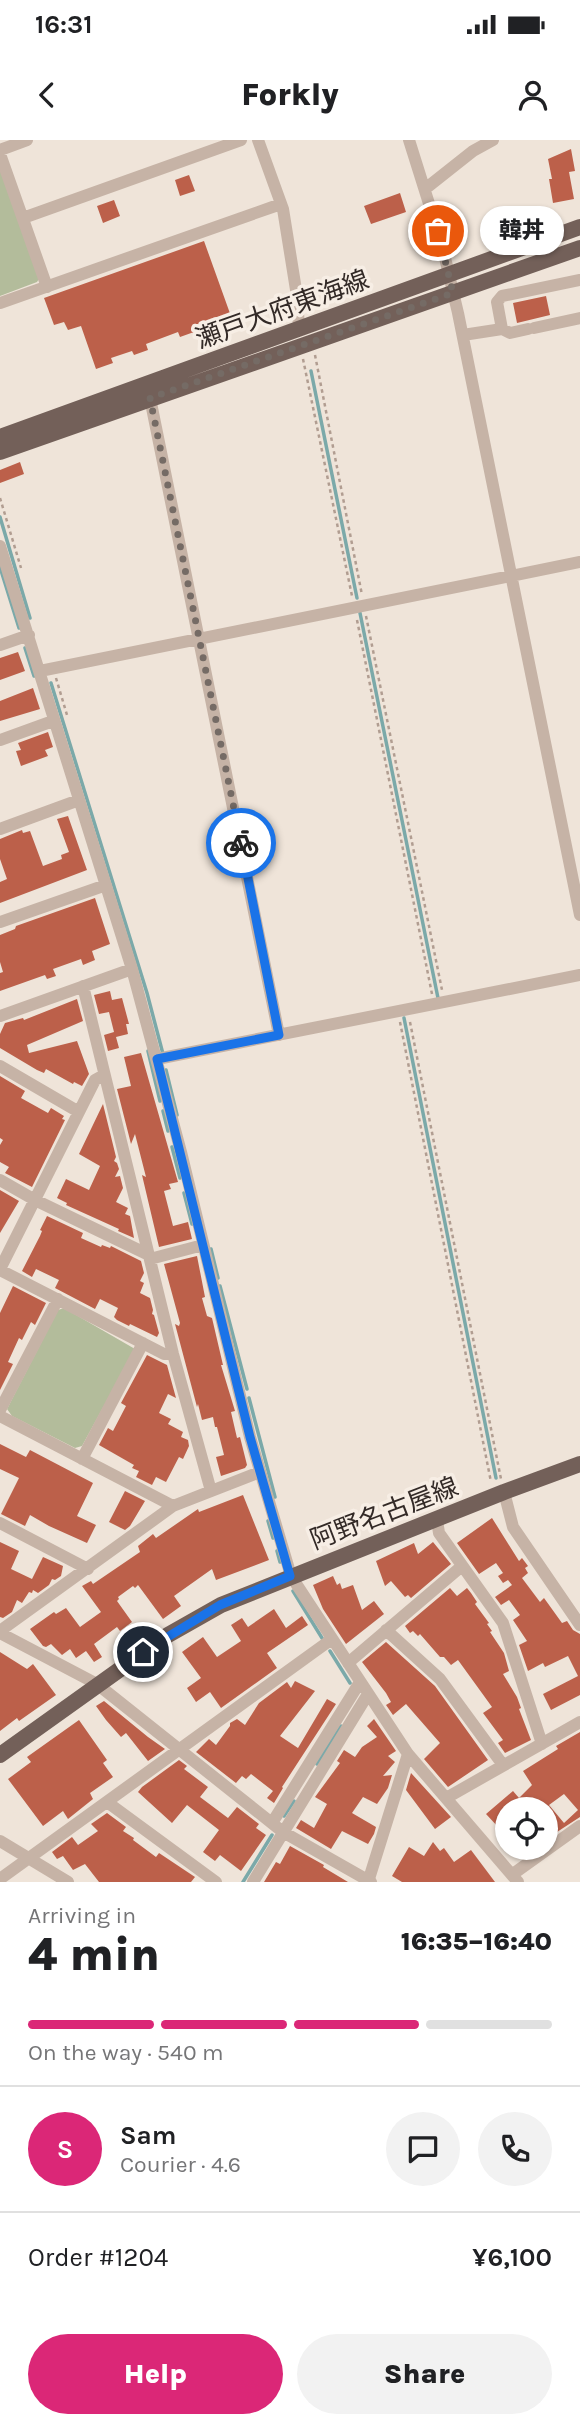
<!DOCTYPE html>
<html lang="en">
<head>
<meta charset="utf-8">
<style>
  :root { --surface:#fff; --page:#f2f2f2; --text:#202124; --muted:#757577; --line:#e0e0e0; --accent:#db2777 }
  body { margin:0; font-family:Karla,"Noto Sans JP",sans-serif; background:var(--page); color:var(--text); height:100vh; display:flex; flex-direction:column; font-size:26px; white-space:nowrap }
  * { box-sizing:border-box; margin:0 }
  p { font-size:23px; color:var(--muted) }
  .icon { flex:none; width:38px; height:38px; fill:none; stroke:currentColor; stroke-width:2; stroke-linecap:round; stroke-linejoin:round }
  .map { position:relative; height:1742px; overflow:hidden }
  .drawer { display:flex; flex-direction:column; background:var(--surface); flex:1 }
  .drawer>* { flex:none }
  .buttons { position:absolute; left:495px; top:1657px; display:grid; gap:14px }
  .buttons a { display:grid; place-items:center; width:63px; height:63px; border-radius:50%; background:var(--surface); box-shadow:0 2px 5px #0004; font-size:35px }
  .pin { position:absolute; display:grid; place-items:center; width:60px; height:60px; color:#fff; margin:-30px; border:4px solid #fff; border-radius:50%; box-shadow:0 2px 7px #0007 }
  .courier { position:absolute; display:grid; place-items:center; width:70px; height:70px; margin:-35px; border:5px solid #1a73e8; border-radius:50%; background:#fff; color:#222; box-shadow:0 2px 9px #0007 }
  .bubble { position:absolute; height:49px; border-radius:24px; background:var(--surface); box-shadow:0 2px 5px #0004; font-size:23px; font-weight:800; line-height:49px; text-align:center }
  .head em { font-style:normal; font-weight:800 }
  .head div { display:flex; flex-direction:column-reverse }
  .head { display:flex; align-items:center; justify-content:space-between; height:119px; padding:0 28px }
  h1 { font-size:46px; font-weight:800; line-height:52px }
  .bar { display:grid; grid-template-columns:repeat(4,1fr); gap:10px 7px; align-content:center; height:84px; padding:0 28px }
  .bar i { height:9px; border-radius:5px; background:var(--line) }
  .bar .active { background:var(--accent) }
  .bar p { grid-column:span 4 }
  .line { display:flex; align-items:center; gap:18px; padding:0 28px; border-top:2px solid var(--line) }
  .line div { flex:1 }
  .round { display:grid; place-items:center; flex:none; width:74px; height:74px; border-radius:37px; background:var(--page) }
  .button { display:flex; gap:14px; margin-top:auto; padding:14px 28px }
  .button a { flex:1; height:80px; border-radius:42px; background:var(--accent); color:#fff; font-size:28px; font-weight:800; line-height:80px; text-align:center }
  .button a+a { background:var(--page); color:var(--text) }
  .status { display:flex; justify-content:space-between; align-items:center; height:49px; padding:0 35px; background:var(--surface); direction:ltr }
  .status svg { height:19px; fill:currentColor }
  header { display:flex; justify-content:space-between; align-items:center; height:91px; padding:0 28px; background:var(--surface); font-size:32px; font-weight:800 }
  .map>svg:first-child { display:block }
  .green { fill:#b3bc9b }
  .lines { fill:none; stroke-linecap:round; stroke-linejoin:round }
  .stream { stroke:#7ba9a9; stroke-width:3.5 }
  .building { fill:#bc604a; fill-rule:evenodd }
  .path { stroke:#b19d91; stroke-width:2.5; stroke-dasharray:3.5 3.5; stroke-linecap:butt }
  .minor { stroke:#c6b3a6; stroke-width:12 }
  .major { stroke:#736059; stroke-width:16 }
  .done { stroke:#756b65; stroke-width:7; stroke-dasharray:0 12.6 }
  .route { stroke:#1a73e8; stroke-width:9 }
  .labels { text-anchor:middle; stroke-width:7; stroke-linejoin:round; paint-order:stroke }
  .street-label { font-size:26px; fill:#332a27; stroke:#f7eee5 }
</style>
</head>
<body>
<div class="status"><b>16:31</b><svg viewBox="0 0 49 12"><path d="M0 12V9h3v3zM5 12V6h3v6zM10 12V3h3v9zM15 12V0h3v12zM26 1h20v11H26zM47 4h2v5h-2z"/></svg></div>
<header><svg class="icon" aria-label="back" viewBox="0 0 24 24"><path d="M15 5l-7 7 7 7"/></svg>Forkly<svg class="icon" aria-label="person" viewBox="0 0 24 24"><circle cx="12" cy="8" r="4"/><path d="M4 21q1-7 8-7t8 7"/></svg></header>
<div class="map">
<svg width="580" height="1742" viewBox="0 0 580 1742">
  <rect width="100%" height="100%" fill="#efe4d9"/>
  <path class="green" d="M0 25 40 137 37 142 0 156Z
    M64 1168 135 1209 82 1306 75 1308 12 1276 7 1269 58 1170Z"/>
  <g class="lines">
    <path class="stream" d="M311 231 357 458
      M0 377 30 478
      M0 427 19 488
      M360 473 438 858
      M25 508 34 536
      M51 543 147 853 163 914
      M404 878 496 1338
      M148 911 160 961
      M166 930 177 975
      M163 971 168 991
      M172 1007 180 1038
      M184 1053 192 1084
      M211 1109 218 1138
      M220 1146 247 1249
      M249 1258 275 1357
      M268 1381 273 1398
      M277 1411 280 1422
      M293 1451 322 1498
      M330 1511 350 1543
      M317 1624 341 1586
      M284 1676 294 1661
      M243 1742 272 1695"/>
  </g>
  <path class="building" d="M571 9 575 31 569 32 574 59 553 63 549 39H552L548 19Z
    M189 35 195 51 180 56 175 40Z
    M400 53 406 72 371 84 364 66Z
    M114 60 120 76 103 83 97 66Z
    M204 101 232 179 216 185 214 181 192 189 194 192 180 197 178 192 146 204 148 210 134 215 132 211 111 218 113 223 96 229 81 186 68 190 64 182 54 185 44 158Z
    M546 156 550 175 517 183 513 163Z
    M20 322 24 334 0 343V330Z
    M18 512 25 531 0 540V518Z
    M33 548 40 569 0 581V561Z
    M48 592 53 607 45 610 48 616 21 626 16 611 21 610 18 603Z
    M68 676 87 730 0 763V742L7 739 0 719V699L22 690 23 693 30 691 43 726 62 719 61 715 69 712 57 679Z
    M95 758 110 804 92 811 95 820 83 825 81 819 53 829 56 836 47 839 45 835 0 851V833L3 832 0 822V795L15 789 16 786Z
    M110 851 112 860 122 858 129 884H126L128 894 116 897 119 908 108 911 104 895 114 892 109 872 99 874 94 855Z
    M77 859 83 881 27 905 29 913 77 901 89 934 82 946 74 942 73 944 46 929 44 933 37 930 0 908V894L5 883 23 878 24 880Z
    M141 913 178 1042 169 1044 171 1049 164 1051 173 1086 188 1082 192 1099 159 1107 142 1035 146 1037 135 994 131 1004 117 949 131 946 124 917Z
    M0 936 25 951 21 958 48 973 51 968 64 976 62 979 65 980 32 1047 5 1033 9 1027 0 1022V1005L3 1000 0 998Z
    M103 964 116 1017 114 1021 117 1023 119 1029 115 1037 120 1036 123 1048 116 1062 128 1068 125 1074 130 1076 134 1098 118 1091 119 1089 66 1065 67 1063 57 1058 66 1039 89 1050 100 1026 79 1014Z
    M0 1050 19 1061 0 1093Z
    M47 1076 83 1093 81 1098 101 1107 102 1105 110 1108 111 1106 141 1121 144 1133 140 1141 144 1143 140 1153 150 1158 153 1170 152 1174 154 1175 159 1193 157 1197 130 1184 129 1186 117 1180 114 1177 118 1168 100 1159 95 1169 55 1148 59 1140 36 1129 32 1137 22 1131 40 1096 42 1091 40 1090Z
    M197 1116 205 1157 202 1158 207 1176 212 1178 223 1225H221L235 1271 231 1272 237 1298 240 1297 247 1325 245 1328 221 1336 216 1317 224 1315 217 1287H215L213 1277 202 1280 198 1264 197 1267 175 1184 179 1186 180 1183 164 1124Z
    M13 1146 46 1163 35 1185 31 1182 22 1200 19 1198 8 1222 13 1224 0 1250V1173Z
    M147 1215 167 1225 176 1258 168 1254 159 1273 171 1279 168 1284 183 1292 181 1297 188 1300 189 1306 183 1319 179 1317 166 1342 156 1337 152 1345 136 1337 139 1331 132 1328 134 1325 99 1305 108 1288 113 1291 126 1266 121 1263Z
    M0 1304 26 1317 30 1310 93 1343 77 1376 96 1385 87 1403 49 1386 30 1375 25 1386 1 1374 19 1338 0 1329Z
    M125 1351 145 1361 130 1386 125 1390 109 1382Z
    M243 1355 269 1420 216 1440 212 1429 174 1456 181 1466 163 1479 138 1445 135 1448 133 1446 118 1457 119 1459 117 1461 132 1482 120 1491 117 1487 94 1504 102 1517 94 1522 86 1511 76 1518 70 1509 62 1515 51 1504 46 1507 43 1506 30 1489 54 1472 56 1474 66 1468 80 1487 101 1472 82 1446 91 1441 93 1444 140 1412 138 1406 153 1394 156 1398 198 1369 199 1372Z
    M492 1378 519 1421 522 1418 528 1426 525 1428 528 1433 522 1438 540 1462 544 1458 562 1483 567 1481 573 1490 580 1494V1555L551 1570 543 1554 578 1536 568 1516 545 1527 543 1523 528 1531 519 1505 527 1501 513 1480 520 1475 509 1460 501 1465 495 1457 512 1445 508 1440 503 1443 498 1436 503 1433 496 1423 479 1434 457 1403Z
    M0 1402 19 1411 11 1429 32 1439 43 1417 63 1426 61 1436 55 1440 52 1439 49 1445 38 1453 33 1450 32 1453 29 1452 22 1463 17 1460 12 1472 3 1478 0 1477Z
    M433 1402 451 1424 411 1458 408 1455 405 1457 391 1441 385 1446 376 1421 414 1403 418 1414Z
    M333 1436 337 1445 340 1443 342 1449 353 1445 362 1470 374 1461 384 1474 346 1504 323 1469 313 1445Z
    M450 1448 457 1456 467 1448 471 1453 477 1462 475 1464 489 1483 487 1484 492 1491 490 1492 504 1513 509 1531 503 1534 517 1557 521 1568 519 1569 531 1600 505 1613 498 1603 503 1600 483 1573 492 1567 458 1520 451 1525 444 1517H440L420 1494 418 1496 413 1491 410 1493 405 1486Z
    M274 1469 286 1488 302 1476 308 1485 267 1513 277 1528 221 1568 210 1552 196 1562 187 1548 201 1538 182 1512 203 1497 217 1517 241 1501 231 1485 242 1478 248 1487Z
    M386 1502 435 1546 488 1620 448 1647 424 1619 440 1603 406 1564 393 1575 386 1565 391 1562 386 1553 362 1522Z
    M0 1512 27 1529 33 1524 56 1555 19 1581 17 1578 0 1591Z
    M295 1541 315 1551 280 1596 298 1608 327 1559 336 1564 282 1647 283 1648 274 1663 267 1658 273 1651 251 1634 246 1639 242 1636 236 1643 196 1612 209 1599 216 1605 230 1586V1583L237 1579 245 1585 259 1563 287 1542 291 1548Z
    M104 1561 148 1597 165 1609 148 1621 126 1593 121 1597 106 1580 96 1566Z
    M374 1579 396 1611 388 1616 395 1622 383 1636 392 1635 388 1648 377 1664 363 1657 352 1673 376 1687 374 1694 368 1704 342 1691 331 1709 296 1688 301 1680 314 1688 327 1664 315 1657 340 1623 337 1621 344 1610 355 1617 362 1607 377 1597 367 1586Z
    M79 1580 107 1620 103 1623 113 1637 90 1653 93 1659 68 1679 63 1671 43 1686 8 1639 31 1622 27 1617Z
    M580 1592V1677L557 1692 546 1678V1670H508V1683L502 1688H499L486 1674 513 1651 519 1658 532 1645 523 1631 558 1609 556 1606ZM564 1654 578 1670 564 1683 549 1665Z
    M179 1620 187 1626 184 1629 208 1647 200 1657 228 1678 237 1667 259 1684 256 1688 266 1695 241 1731 220 1715 215 1721 203 1712 219 1690 187 1665 172 1683 138 1652 142 1647Z
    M411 1633 451 1677 435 1689 406 1650Z
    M107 1673 126 1687 123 1691 134 1698 133 1700 156 1717 159 1713 195 1737 191 1742H99L85 1724 73 1730 63 1716 57 1719 52 1712 72 1697 78 1705 98 1691 91 1684Z
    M433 1702 440 1711 444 1708 454 1722 471 1710 495 1742H402L392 1736 409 1707 424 1716Z
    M290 1706 324 1725 323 1727 348 1742H264L276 1722 280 1724Z"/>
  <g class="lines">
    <path class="path" d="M315 215 362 455
      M303 219 352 456
      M0 358 21 428
      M366 476 442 850
      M357 480 432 854
      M56 538 67 575
      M400 882 491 1342
      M410 882 501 1339"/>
    <path class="minor" d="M258 0 283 69 297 156 299 188
      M409 0 442 105 458 173 580 775
      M0 10 27 0
      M0 14 47 147
      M425 49 473 11 493 0
      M23 78 241 0
      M0 163 281 64
      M534 188 580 178
      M502 189 510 193 528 189
      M463 195 502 189 497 162 502 156 580 140
      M150 258 279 895
      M0 406 132 829 181 1012 250 1297 291 1436 408 1614 518 1742
      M0 505 29 495
      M40 531 580 422
      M0 600 53 581
      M0 689 79 660
      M0 782 106 745
      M83 846 173 1214 211 1351
      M0 876 132 829
      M157 919 580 835
      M0 926 79 972
      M0 1040 35 1060 149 1115
      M150 1119 203 1105
      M0 1129 95 940 104 935
      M0 1130 164 1214H173
      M0 1270 58 1159
      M0 1276 173 1366
      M82 1319 143 1203
      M504 1352 513 1387 580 1485
      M437 1380 439 1393 503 1483 542 1604
      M0 1383 88 1429
      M386 1490 440 1539 503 1625
      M0 1491 173 1366 260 1332
      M0 1493 97 1544 283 1692 371 1742
      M348 1523 462 1426
      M448 1657 580 1582
      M107 1662 216 1742
      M272 1683 360 1542
      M0 1701 68 1742
      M513 1734 580 1686
      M0 1739 332 1499
      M253 1742 368 1554
      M368 1742 408 1614"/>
    <path class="major" d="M0 297 580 87
      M0 312 580 108
      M0 1615 168 1495 221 1465 504 1352 580 1324"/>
  </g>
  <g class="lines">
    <path class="done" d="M241 703 150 258 453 153 438 91"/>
    <path class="route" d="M143 1512 220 1465 290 1436 250 1297 157 919 279 895 241 703"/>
  </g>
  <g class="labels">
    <g class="street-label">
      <text transform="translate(282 169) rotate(-20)" y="9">瀬戸大府東海線</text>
      <text transform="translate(384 1373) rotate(-21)" y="9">阿野名古屋線</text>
    </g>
  </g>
</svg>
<div class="buttons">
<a><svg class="icon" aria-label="locate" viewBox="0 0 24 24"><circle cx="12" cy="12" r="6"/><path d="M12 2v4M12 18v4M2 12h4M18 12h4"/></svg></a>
</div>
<div class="pin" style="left:438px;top:91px;background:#ea580c"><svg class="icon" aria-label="bag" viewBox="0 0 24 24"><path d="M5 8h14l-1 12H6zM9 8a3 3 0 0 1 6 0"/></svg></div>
<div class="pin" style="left:143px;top:1512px;background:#1f2937"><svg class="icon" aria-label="home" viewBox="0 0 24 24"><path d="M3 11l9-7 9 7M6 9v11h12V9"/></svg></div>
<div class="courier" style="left:241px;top:703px"><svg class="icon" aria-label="bike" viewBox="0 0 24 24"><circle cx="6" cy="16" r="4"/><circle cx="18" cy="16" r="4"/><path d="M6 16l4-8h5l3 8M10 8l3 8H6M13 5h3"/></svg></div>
<div class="bubble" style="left:480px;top:66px;width:84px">韓丼</div>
</div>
<section class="drawer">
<div class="head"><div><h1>4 min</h1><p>Arriving in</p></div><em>16:35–16:40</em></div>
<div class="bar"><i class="active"></i><i class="active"></i><i class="active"></i><i></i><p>On the way · 540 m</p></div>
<div class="line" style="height:126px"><b class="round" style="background:var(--accent);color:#fff">S</b><div><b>Sam</b><p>Courier · 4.6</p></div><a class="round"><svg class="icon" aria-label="chat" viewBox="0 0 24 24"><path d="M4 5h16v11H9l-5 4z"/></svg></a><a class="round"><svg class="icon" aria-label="phone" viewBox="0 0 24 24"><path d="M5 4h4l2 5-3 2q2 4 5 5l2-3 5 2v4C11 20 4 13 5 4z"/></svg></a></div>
<div class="line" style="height:91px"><div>Order #1204</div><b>¥6,100</b></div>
<div class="button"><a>Help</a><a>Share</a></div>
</section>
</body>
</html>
